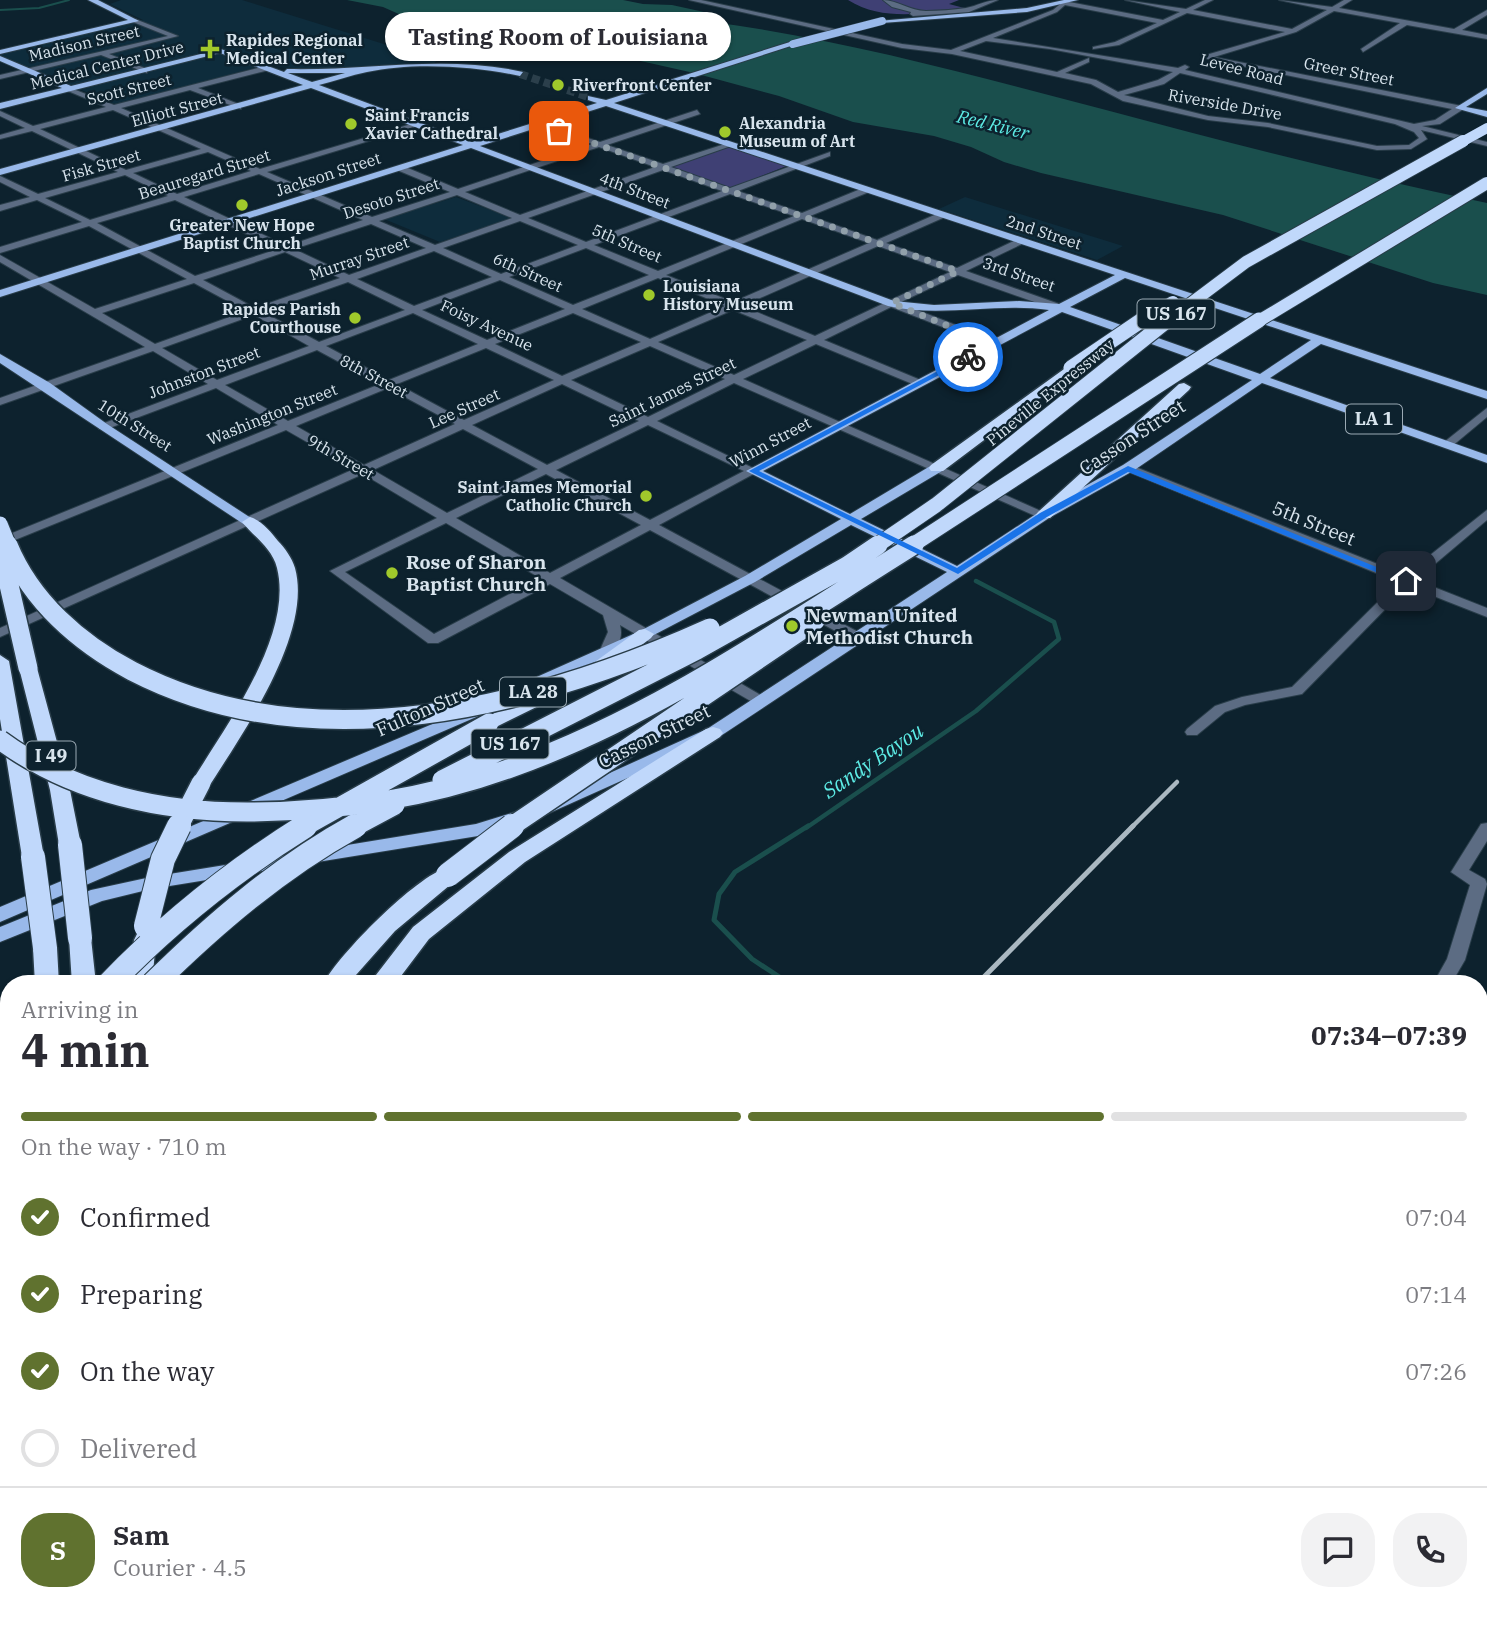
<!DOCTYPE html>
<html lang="en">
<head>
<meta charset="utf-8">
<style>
  :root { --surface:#fff; --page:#f2f2f3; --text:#2b2b33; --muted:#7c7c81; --line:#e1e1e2; --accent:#60722f }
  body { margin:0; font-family:"IBM Plex Serif",serif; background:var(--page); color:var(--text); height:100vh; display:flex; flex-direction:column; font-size:26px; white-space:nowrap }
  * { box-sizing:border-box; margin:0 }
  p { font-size:23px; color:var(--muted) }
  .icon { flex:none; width:38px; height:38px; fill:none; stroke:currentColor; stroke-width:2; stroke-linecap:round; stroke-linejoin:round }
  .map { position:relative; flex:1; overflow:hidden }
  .side { position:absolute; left:0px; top:975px; width:1488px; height:653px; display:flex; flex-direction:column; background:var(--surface); border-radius:28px 28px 0 0; box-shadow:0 2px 5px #0004 }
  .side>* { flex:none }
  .pin { position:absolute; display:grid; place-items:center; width:60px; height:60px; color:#fff; margin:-30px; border-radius:14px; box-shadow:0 4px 10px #0006 }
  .courier { position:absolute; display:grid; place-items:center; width:70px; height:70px; margin:-35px; border:5px solid #1a73e8; border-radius:50%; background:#fff; color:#222; box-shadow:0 2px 9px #0007 }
  .bubble { position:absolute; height:49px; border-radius:24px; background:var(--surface); box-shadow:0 2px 5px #0004; font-size:23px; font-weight:700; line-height:49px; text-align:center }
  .summary em { font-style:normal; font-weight:700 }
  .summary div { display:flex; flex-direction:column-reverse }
  .summary { display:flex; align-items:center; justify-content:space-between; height:119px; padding:0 21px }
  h1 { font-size:46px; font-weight:700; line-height:52px }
  .bar { display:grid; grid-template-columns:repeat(4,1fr); gap:10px 7px; align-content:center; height:84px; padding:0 21px }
  .bar i { height:9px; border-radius:5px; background:var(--line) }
  .bar .selected { background:var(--accent) }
  .bar p { grid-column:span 4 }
  .line { display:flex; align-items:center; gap:18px; padding:0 21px; border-top:2px solid var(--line) }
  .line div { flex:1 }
  .round { display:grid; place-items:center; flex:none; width:74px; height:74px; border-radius:28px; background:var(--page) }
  ol { padding:0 21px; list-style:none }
  li { display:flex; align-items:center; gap:21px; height:77px }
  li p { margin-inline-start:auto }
  li .icon { padding:7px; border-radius:50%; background:var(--accent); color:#fff; stroke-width:4 }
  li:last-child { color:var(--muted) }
  li i { width:38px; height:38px; border:4px solid var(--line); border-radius:50% }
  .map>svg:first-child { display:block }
  .built { fill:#0e2c3c }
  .green { fill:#3f4074 }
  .water { fill:#1a4f4d }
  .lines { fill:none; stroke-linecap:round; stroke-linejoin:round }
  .stream-far3 { stroke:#1a4f4d; stroke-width:2 }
  .stream-far2 { stroke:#1a4f4d; stroke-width:4.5 }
  .stream-far1 { stroke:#1a4f4d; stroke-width:5 }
  .stream { stroke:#1a4f4d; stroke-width:6 }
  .major-tunnel { stroke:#2b3f4b; stroke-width:8; stroke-dasharray:8 4.5; stroke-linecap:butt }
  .minor-casing { stroke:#293d49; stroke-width:2 }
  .major-casing { stroke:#293d49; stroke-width:2 }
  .highway-casing { stroke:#293d49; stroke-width:3 }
  .minor { fill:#5c6c83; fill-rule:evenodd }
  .major { fill:#99b9ea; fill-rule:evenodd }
  .highway { fill:#c0d8fb; fill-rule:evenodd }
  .rail-far2 { stroke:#aab8c1; stroke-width:4.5 }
  .rail-far1 { stroke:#aab8c1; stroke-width:5 }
  .rail { stroke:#aab8c1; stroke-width:6 }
  .major-bridge-casing { stroke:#293d49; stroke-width:9; stroke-linecap:butt }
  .highway-bridge-far4-casing { stroke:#293d49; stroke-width:10; stroke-linecap:butt }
  .highway-bridge-far3-casing { stroke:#293d49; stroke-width:14; stroke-linecap:butt }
  .highway-bridge-far2-casing { stroke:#293d49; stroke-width:17; stroke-linecap:butt }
  .highway-bridge-far1-casing { stroke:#293d49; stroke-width:22; stroke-linecap:butt }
  .highway-bridge-casing { stroke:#293d49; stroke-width:26; stroke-linecap:butt }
  .major-bridge { stroke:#99b9ea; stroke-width:8 }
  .highway-bridge-far4 { stroke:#c0d8fb; stroke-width:10 }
  .highway-bridge-far3 { stroke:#c0d8fb; stroke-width:12 }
  .highway-bridge-far2 { stroke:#c0d8fb; stroke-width:15 }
  .highway-bridge-far1 { stroke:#c0d8fb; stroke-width:19 }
  .highway-bridge { stroke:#c0d8fb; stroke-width:24 }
  .route { fill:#1a73e8 }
  .done { stroke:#91a0aa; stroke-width:7; stroke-dasharray:0 12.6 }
  .poi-dot { fill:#a0c92b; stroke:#0d222e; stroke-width:2.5 }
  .labels { text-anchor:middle; stroke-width:5; stroke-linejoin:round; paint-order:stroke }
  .far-poi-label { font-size:16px; font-weight:bold; fill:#d8e4ed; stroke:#0d222e; text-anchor:start }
  .far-street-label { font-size:16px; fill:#d8e4ed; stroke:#0d222e }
  .far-water-label { font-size:18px; font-style:italic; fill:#5debe5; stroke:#0d222e }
  .shield { fill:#0d222e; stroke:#9baab4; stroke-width:2 }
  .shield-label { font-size:18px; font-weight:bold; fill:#d8e4ed }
  .street-label { font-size:19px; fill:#d8e4ed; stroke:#0d222e }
  .poi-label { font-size:19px; font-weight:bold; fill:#d8e4ed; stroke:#0d222e; text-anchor:start }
  .water-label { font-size:21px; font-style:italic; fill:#5debe5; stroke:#0d222e }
</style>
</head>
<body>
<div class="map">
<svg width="1487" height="1626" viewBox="0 0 1487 1626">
  <rect width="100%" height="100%" fill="#0d222e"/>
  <path class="built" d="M121 0H242L416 54 441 57 433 64 318 70 280 67 269 64 117 105 0 56V54L143 20 110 4Z
    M456 197 512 218 440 242 384 219Z
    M965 197 1123 246 1097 260 939 209Z"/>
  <path class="green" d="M848 0H959L949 4 968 9C927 12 885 23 848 0Z
    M728 145 789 165 731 188 669 166Z"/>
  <path class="water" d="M347 0H623L643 4 672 5 704 12V19L713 22C846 40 976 76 1106 110 1232 144 1359 176 1487 203V295L1433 283 1223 215 1041 173 1004 162 971 147 934 136 853 122 779 96 694 73 623 57 461 32 410 19 383 7Z"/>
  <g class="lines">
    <path class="stream-far3" d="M0 10 39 8 69 0"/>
    <path class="stream-far2" d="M806 828 976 711 1059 639 1054 622 976 581"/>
    <path class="stream-far1" d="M790 984 752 959 714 920 719 894 735 872 808 826"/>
    <path class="stream" d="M1479 1516 1487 1523"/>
    <path class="major-tunnel" d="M520 74 591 98"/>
    <g class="minor-casing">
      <path id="minor" d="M689 0H701L902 44 951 50 1053 10 1064 1 1163 20 1180 12 1125 0 1186 9 1205 0H1213L1193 10 1292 29 1327 10 1279 0 1332 7 1344 0H1352L1339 8 1454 29 1487 10V15L1462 30 1487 35V39L1407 25 1363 52 1361 49 1400 23 1334 11 1296 32 1214 57 1462 106V110L1440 124 1422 126 1487 142V146L1421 130 1427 139 1411 149 1377 150 1268 127 1208 120 1123 101 1091 84 952 54 902 48ZM1065 5 1157 23 1115 42 1093 47V49L1119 45 1187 13 1285 32 1206 55 1203 58 1452 109 1435 120 1414 124 1185 70 1189 67 1185 65 1178 68 993 38 1057 12ZM986 41 1050 49 1173 72 1158 80 1118 92 1096 80 1065 73 1089 62V58L1057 72 960 51ZM1180 73 1395 124 1414 132 1419 138 1409 145 1377 146 1268 123 1208 116 1124 95 1164 84Z
        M883 0C897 0 910 11 926 11 939 11 953 10 966 8 977 6 986 0 998 0L969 12 913 16 910 14 911 12 892 7Z
        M135 19 178 36 109 54 147 69V73L101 55 0 79V75L168 36 133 22Z
        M266 66 269 70 198 88 241 105V109L190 90 121 108 260 169 418 122V126L267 172 372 217 450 192 397 170V166H403L458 189 592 144 536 125V121L600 142 697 110 700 114 607 145 663 164 731 142V146L671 167 730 188 830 152V156L738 191 802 213 863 188H869V192L810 216 877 240 939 213H945V217L886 243 957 268 1018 239H1024V243L966 271 1065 306V310H1057L958 275 899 303 997 341V345H989L891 307 824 340 923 381V385H915L816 344 743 379 1050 515 1048 518H1040L734 383 657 421 759 471 659 525 862 634 864 637 862 640H852L650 530 560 578 764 697 766 700 764 703H754L620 625C623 637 619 644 612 653H602L600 650 608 632 603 615 550 584 438 643H428L330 571 437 518 363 474 0 637V628L354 469 286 430 0 546V538L278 425 216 388 107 429H99V425L208 384 153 351 0 405V398L145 347 0 262V255L95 309 187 279 89 226 0 253V247L82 222 37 200 0 211V205L30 197 0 182V176L38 194 118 172 32 131 0 139V135L25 128 0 116V111L33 126 106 107 68 91V87L114 105ZM113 110 201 149 126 170 40 129ZM599 147 655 167 520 215 465 192ZM208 152 251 171 177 194 133 173ZM663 170 722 191 586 242 528 218ZM259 174 363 220 287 246 184 197ZM125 175 168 196 90 220 45 198ZM730 194 794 216 658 271 594 245ZM457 195 512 218 435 245 379 221ZM175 200 278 249 195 276 97 223ZM802 219 869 243 733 302 666 275ZM520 221 578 245 501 274 443 248ZM371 224 426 248 349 275 294 249ZM878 246 950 272 815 336 742 306ZM586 248 649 275 573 305 509 277ZM434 251 492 277 414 306 357 279ZM285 252 340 278 255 308 203 280ZM658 278 725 306 650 339 582 309ZM500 280 565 309 487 340 422 310ZM348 282 405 310 319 342 263 312ZM194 283 246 311 155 344 102 313ZM733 310 807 340 734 375 658 342ZM413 313 478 344 389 380 326 346ZM573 313 641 342 562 376 495 344ZM254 315 309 346 217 380 162 348ZM650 346 725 379 648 417 571 380ZM486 348 554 380 464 420 397 384ZM317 350 380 384 288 421 225 385ZM562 384 639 421 547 465 472 425ZM388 388 455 424 364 465 296 426ZM648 425 744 471 650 520 556 470ZM463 429 538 469 447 513 373 470ZM546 474 641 525 550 573 456 518ZM446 523 540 578 434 634 345 572Z
        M1487 408V417L1451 447H1443V443Z
        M1128 464 1405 575 1487 510V520L1416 580 1487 608V617L1408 586 1302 694 1245 705 1225 712 1197 735H1187L1185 732 1187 729 1215 706 1242 697 1292 687 1398 582 1124 470 1122 468Z
        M1487 823V841L1469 870 1485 879 1487 884 1465 960 1451 984H1433L1447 959 1470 885 1451 872 1481 824Z
        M1479 1076 1487 1078V1095L1479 1092Z
        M1479 1337 1487 1340V1362L1479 1359Z"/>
    </g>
    <g class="major-casing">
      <path id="major" d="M88 0H98L139 21 0 54V50L128 20Z
        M1064 0H1078L1027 12 882 23 878 21 1027 8Z
        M790 42 797 44 614 103 1487 391V399L1321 344 1270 378 1487 455V463L1262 383 1133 471 1049 518 719 737 545 815 539 813 536 809 539 805 707 729 947 572 851 525 755 582 650 637 533 690H521L519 687 521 684 640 631 745 576 841 519 746 471 1049 310C996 302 942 318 888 306L471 148 0 297V290L463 145 311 88 0 175V169L303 85 220 53 0 109V103L62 88 0 61V56L71 86 221 49 284 72 287 69C366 71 445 54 523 72L520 76C475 66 412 62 367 72 351 75 335 81 319 85L472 142 597 103 588 100V96L606 100ZM288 73H345L312 82ZM606 106 1115 275 1059 304 1019 301 934 305 894 301 480 146ZM1125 278 1311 340 1260 374 1070 307ZM1062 312 1252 380 1123 465 1039 512 957 566 861 519 942 471V465H932L850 514 763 471Z
        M1487 88V94L1466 107 1487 111V117L1455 108Z
        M0 354 50 383 107 424 257 522 250 526 245 525 0 363Z
        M482 703 488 704 490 708 488 712 0 922V907Z
        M515 812 521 814 524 818 521 822 478 836 151 889 102 901 0 942V927L91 890 151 877 476 824Z"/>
    </g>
    <g class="highway-casing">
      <path id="highway" d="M1071 364 1076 365V371L943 471H931L929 468 931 465Z
        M1184 383 1191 387 1189 390 1050 518H1038L1036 515 1038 512 1179 384Z
        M250 517C261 520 271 532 278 541 285 548 292 558 295 568 313 634 242 734 208 788H194L191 783C224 728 294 636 277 568 272 548 254 537 242 522Z
        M645 629 654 634 651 638 606 672H592L590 668 592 664 639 630Z
        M0 655 9 661 44 857 41 862 33 864 25 862 22 857 0 719Z
        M28 662 37 668 70 790 81 845 78 850 70 852 62 850 59 845 50 790 19 668Z
        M558 683 565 685 568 689 565 693 496 727H482L479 723 482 719Z
        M713 727 720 729 723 733 720 737 525 862 429 939 395 984H369L413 927 509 852 706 729Z
        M448 867 456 870 459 875 456 880 395 931 348 984H323C340 953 415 877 448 867Z
        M80 930 88 932 91 938 96 984H72L69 938 72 932Z
        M145 932 153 934 156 940 152 984H128L134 940 137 934Z
        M45 940 53 942 57 948 59 984H35L33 948 37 942Z
        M0 1051 9 1054V1109L0 1106Z
        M9 1113V1148L0 1151V1115Z
        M9 1237V1310L0 1313V1240Z
        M45 1619H79V1626H45Z
        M104 1619H138V1626H104Z
        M200 1619H234V1626H200Z"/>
    </g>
    <use href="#minor" class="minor"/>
    <use href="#major" class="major"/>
    <use href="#highway" class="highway"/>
    <path class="rail-far2" d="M1131 828 1177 782"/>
    <path class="rail-far1" d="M977 984 1133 826"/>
    <path class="rail" d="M651 1626 653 1619"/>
    <g class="major-bridge-casing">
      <path id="major-bridge" d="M793 44 882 21"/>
    </g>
    <g class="highway-bridge-far4-casing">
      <path id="highway-bridge-far4" d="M1460 143 1487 128"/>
    </g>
    <g class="highway-bridge-far3-casing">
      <path id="highway-bridge-far3" d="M1139 322 1173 302
        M1166 322 1246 262 1463 141
        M1257 322 1487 183"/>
    </g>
    <g class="highway-bridge-far2-casing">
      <path id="highway-bridge-far2" d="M1071 368 1142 320
        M0 524 9 546
        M876 546 936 505 1168 320
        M911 546 1259 320"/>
    </g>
    <g class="highway-bridge-far1-casing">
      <path id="highway-bridge-far1" d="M8 545C31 601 79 643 132 671 314 765 534 707 710 628
        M1 550 28 668
        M0 740C73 794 165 813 254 812 340 811 427 798 508 769 654 718 784 626 914 545
        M442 780 697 650 847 566 878 545
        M178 828 201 783
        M302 828 489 723
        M352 828 395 805
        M509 828 815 621"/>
    </g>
    <g class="highway-bridge-casing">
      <path id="highway-bridge" d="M70 845 80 938
        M33 857 45 948
        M448 875 512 826
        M146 926 163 859 179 826
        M109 984C168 923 233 871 305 826
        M153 984C214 924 279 868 355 826"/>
    </g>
    <use href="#major-bridge" class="major-bridge"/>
    <use href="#highway-bridge-far4" class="highway-bridge-far4"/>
    <use href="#highway-bridge-far3" class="highway-bridge-far3"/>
    <use href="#highway-bridge-far2" class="highway-bridge-far2"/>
    <use href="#highway-bridge-far1" class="highway-bridge-far1"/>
    <use href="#highway-bridge" class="highway-bridge"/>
  </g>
  <path class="route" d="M968 355 971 358 759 471 957 568 1040 513 1128 466 1411 581 1403 583 1128 472 1047 517 958 574 749 471Z"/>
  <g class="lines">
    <path class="done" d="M559 131 958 271 892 303 993 344 968 357"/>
  </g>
  <g class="poi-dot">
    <path d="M206.5 38.5h7v7h7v7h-7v7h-7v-7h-7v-7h7z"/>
    <circle cx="558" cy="85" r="7"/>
    <circle cx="351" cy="124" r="7"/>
    <circle cx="725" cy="132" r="7"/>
    <circle cx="242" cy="205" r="7"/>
    <circle cx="649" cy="295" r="7"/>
    <circle cx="355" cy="318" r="7"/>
    <circle cx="646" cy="496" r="7"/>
    <circle cx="392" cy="573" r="7"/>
    <circle cx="792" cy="626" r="7"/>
  </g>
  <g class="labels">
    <g class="far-poi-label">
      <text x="226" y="46">Rapides Regional<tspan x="226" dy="18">Medical Center</tspan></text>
      <text x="572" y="91">Riverfront Center</text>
      <text x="365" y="121">Saint Francis<tspan x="365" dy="18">Xavier Cathedral</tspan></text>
      <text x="739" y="129">Alexandria<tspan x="739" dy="18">Museum of Art</tspan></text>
      <text x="242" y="231" text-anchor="middle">Greater New Hope<tspan x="242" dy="18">Baptist Church</tspan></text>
      <text x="663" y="292">Louisiana<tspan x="663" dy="18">History Museum</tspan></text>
      <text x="341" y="315" text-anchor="end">Rapides Parish<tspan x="341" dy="18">Courthouse</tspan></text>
      <text x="632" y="493" text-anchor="end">Saint James Memorial<tspan x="632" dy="18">Catholic Church</tspan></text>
    </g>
    <g class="far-street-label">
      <text transform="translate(84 43) rotate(-13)" y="6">Madison Street</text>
      <text transform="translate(107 65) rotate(-14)" y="6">Medical Center Drive</text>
      <text transform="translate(1242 69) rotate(14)" y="6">Levee Road</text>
      <text transform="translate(1349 71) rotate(11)" y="6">Greer Street</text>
      <text transform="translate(129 89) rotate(-14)" y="6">Scott Street</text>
      <text transform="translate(1225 104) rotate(10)" y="6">Riverside Drive</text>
      <text transform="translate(177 109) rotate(-15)" y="6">Elliott Street</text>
      <text transform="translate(101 165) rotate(-16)" y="6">Fisk Street</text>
      <text transform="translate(204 174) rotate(-17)" y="6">Beauregard Street</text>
      <text transform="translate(328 174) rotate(-18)" y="6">Jackson Street</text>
      <text transform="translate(635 190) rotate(21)" y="6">4th Street</text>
      <text transform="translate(391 198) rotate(-18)" y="6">Desoto Street</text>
      <text transform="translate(1044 232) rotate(18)" y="6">2nd Street</text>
      <text transform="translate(627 243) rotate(23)" y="6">5th Street</text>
      <text transform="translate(359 258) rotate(-19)" y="6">Murray Street</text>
      <text transform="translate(528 272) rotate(24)" y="6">6th Street</text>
      <text transform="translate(1019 274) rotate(19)" y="6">3rd Street</text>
      <text transform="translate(487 325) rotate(25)" y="6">Foisy Avenue</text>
      <text transform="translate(204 372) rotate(-21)" y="6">Johnston Street</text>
      <text transform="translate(374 376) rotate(28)" y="6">8th Street</text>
      <text transform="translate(672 392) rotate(-26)" y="6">Saint James Street</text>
      <text transform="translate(1050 392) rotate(-39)" y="6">Pineville Expressway</text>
      <text transform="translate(464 408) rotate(-24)" y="6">Lee Street</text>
      <text transform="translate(272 414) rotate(-22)" y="6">Washington Street</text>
      <text transform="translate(135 425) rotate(32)" y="6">10th Street</text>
      <text transform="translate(770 442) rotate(-28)" y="6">Winn Street</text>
      <text transform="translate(341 457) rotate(30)" y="6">9th Street</text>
    </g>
    <g class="far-water-label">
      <text transform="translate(993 125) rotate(14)" y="6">Red River</text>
    </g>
    <g class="shield">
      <rect x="1137.5" y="299.5" width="77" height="29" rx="5"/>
      <rect x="1346" y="404.5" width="56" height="29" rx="5"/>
      <rect x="500" y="677.5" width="66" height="29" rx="5"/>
      <rect x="471.5" y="729.5" width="77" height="29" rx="5"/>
      <rect x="26.5" y="741.5" width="49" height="29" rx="5"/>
    </g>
    <g class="shield-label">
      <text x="1176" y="320">US 167</text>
      <text x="1374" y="425">LA 1</text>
      <text x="533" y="698">LA 28</text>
      <text x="510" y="750">US 167</text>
      <text x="51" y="762">I 49</text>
    </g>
    <g class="street-label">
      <text transform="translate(1132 437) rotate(-33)" y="7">Casson Street</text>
      <text transform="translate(1314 523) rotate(22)" y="7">5th Street</text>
      <text transform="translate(430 707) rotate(-24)" y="7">Fulton Street</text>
      <text transform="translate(654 736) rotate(-26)" y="7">Casson Street</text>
    </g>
    <g class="poi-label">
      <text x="406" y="569">Rose of Sharon<tspan x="406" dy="22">Baptist Church</tspan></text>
      <text x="806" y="622">Newman United<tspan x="806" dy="22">Methodist Church</tspan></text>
    </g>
    <g class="water-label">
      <text transform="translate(873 761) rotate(-34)" y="7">Sandy Bayou</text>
    </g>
  </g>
</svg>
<div class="pin" style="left:559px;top:131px;background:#ea580c"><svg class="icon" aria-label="bag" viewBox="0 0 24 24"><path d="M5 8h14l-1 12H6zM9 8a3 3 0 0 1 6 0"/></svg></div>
<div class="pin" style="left:1406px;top:581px;background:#1f2937"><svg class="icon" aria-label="home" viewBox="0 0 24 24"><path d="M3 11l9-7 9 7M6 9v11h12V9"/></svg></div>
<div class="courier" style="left:968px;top:357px"><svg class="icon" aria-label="bike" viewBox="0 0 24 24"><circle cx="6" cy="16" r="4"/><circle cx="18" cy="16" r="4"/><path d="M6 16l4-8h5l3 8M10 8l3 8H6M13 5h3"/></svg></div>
<div class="bubble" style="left:385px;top:12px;width:346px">Tasting Room of Louisiana</div>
<section class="side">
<div class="summary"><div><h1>4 min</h1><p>Arriving in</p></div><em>07:34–07:39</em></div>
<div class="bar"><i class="selected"></i><i class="selected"></i><i class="selected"></i><i></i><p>On the way · 710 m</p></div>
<ol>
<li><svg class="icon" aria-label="check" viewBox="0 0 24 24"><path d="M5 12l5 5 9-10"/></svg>Confirmed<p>07:04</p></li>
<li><svg class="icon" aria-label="check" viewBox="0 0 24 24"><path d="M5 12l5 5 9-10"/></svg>Preparing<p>07:14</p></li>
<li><svg class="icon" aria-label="check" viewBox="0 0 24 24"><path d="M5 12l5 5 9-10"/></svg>On the way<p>07:26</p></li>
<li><i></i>Delivered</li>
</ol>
<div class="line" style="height:126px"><b class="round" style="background:var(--accent);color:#fff">S</b><div><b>Sam</b><p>Courier · 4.5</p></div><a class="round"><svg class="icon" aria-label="chat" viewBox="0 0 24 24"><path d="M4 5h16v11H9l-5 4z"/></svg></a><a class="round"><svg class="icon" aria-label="phone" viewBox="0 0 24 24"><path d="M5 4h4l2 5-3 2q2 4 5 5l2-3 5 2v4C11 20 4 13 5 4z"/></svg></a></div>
</section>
</div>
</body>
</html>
